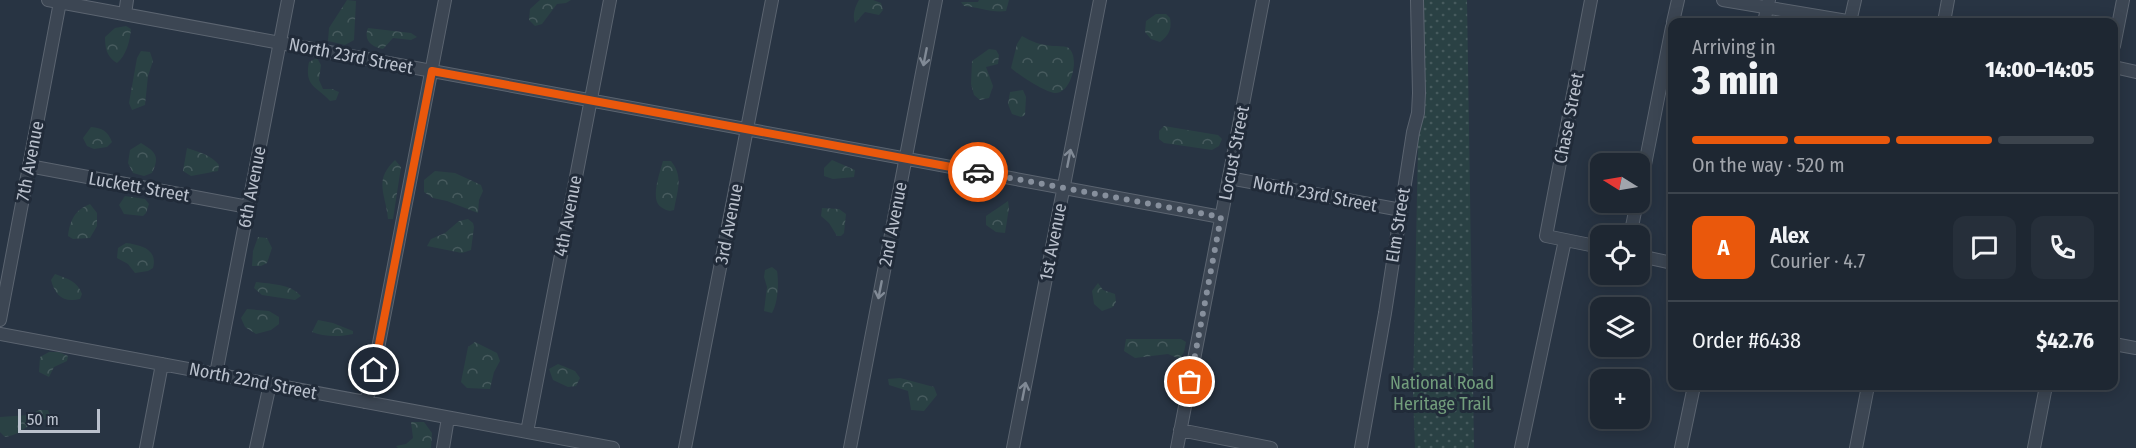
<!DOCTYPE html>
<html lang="en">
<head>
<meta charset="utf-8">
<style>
  :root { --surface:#1e2732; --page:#262f3a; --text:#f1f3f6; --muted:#a1a5ac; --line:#3c444d; --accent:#ea580c }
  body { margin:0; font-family:"Fira Sans Condensed",sans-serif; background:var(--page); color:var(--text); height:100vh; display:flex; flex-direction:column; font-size:22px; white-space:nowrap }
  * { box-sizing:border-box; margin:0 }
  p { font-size:20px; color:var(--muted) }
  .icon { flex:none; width:33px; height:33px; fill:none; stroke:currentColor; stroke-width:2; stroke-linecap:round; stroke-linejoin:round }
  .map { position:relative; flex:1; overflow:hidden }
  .panel { position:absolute; left:1668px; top:18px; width:450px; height:372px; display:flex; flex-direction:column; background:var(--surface); border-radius:12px; box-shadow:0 3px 15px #0003,0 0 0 2px var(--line) }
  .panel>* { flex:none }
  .needle { width:39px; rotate:281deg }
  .buttons { position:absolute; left:1590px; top:153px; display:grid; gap:12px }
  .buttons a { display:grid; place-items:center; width:60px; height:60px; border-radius:12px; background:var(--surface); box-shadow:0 3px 15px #0003,0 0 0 2px var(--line); font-size:30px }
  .scale { position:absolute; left:18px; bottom:15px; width:82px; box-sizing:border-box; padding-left:6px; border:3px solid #bac1cd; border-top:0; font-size:16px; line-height:21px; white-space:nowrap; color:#bac1cd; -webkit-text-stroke:4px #212b39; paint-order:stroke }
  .pin { position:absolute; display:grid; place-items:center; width:51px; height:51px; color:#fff; margin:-26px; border:3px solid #fff; border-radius:50%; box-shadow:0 2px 6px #0007 }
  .courier { position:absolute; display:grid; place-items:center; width:60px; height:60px; margin:-30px; border:4px solid #ea580c; border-radius:50%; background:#fff; color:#222; box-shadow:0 2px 8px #0007 }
  .overview em { font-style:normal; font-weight:800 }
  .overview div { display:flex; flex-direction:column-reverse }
  .overview { display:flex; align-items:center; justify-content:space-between; height:102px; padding:0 24px }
  h1 { font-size:39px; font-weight:800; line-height:45px }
  .bar { display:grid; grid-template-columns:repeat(4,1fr); gap:9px 6px; align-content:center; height:72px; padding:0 24px }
  .bar i { height:8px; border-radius:4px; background:var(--line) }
  .bar .on { background:var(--accent) }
  .bar p { grid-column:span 4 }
  .line { display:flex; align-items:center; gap:15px; padding:0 24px; border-top:2px solid var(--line) }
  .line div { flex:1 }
  .round { display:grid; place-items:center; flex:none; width:63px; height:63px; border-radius:12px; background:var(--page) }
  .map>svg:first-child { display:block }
  .forest { fill:url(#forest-crowns) }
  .park { fill:url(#park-dots) }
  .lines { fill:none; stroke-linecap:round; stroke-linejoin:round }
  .minor-casing { stroke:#5b6470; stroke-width:14 }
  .minor { stroke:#3c4653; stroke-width:12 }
  .oneway { stroke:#818a96 }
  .done { stroke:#87909d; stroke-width:6; stroke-dasharray:0 10.8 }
  .route { stroke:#ea580c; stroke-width:8 }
  .labels { text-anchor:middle; stroke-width:6; stroke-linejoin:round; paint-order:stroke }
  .street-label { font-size:18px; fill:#bac1cd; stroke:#212b39 }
  .park-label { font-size:18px; fill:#729d7c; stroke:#212b39 }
</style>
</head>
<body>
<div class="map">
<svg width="2136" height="448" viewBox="0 0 2136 448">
  <defs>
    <pattern id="forest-crowns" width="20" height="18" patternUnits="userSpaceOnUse" patternTransform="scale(1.5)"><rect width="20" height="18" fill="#2a4144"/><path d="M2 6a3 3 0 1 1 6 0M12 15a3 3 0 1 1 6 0" fill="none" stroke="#475b5e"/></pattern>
    <pattern id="park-dots" width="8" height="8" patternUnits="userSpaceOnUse" patternTransform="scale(1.5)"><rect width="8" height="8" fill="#2a4144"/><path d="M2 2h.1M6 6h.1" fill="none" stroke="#475b5e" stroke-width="1.8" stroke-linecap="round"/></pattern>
  </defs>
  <rect width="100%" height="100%" fill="#283443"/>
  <path class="forest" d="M347 0 356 1 354 40 345 45 328 41 329 28Z
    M540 0H571L566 3 557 4 542 24 535 26 529 20 530 9Z
    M859 0H873L881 3 883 10 879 15 865 12 855 23C852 15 855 7 859 0Z
    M979 0H1009L1006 11C992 13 978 7 964 6L961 2H978Z
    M1156 14H1166L1170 18C1172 29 1169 35 1160 42L1151 39 1145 32 1146 21Z
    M126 26 131 29C130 41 126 56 117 63 107 57 105 49 105 37L115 28Z
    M368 28 411 33 417 37 411 40 393 38 383 49C372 47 363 41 368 28Z
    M1022 36C1032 42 1041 45 1053 46 1057 46 1063 46 1067 47 1081 54 1072 93 1056 93 1046 93 1019 75 1011 68L1017 44Z
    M989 49 996 50 999 55 998 64 986 67 993 86 989 98 980 100 974 95 971 84 972 61Z
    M141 51 150 52 153 61 148 76 145 105 132 110 129 103 137 58Z
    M317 58 321 65 319 80 323 89H332L339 92 336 100 330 101C317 86 304 87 309 62Z
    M1023 90 1026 97 1025 115 1021 117 1012 114 1008 104 1010 92Z
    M1164 126 1218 135 1222 139 1219 146 1212 150 1164 143 1159 139V131Z
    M91 127C102 128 108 131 112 142L107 147 94 149 87 146 83 138Z
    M141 143C156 152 160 156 152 173L144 176 133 173 128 163 130 150Z
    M187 148C199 152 211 155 219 165L218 171 191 176 183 171Z
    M395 160 401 167 393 219H388C386 194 373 181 395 160Z
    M832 160 855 170 854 177 833 179 824 176V168Z
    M663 161H671C684 177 677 191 674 210L670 211C665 210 659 207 657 202 653 191 660 172 663 161Z
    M435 171 455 173 481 185 483 191 479 200 478 213 447 201 433 198 424 192V180Z
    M125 196 145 199 149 204 146 213 143 216 124 214 119 205Z
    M1008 201 1009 208 1005 233 996 232 986 225V216Z
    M90 204 97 213V226L90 238 73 239 68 236C70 220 75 210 90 204Z
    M822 208 839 209 846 214 844 233 841 236H837L829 223 821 216Z
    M468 219 473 223 474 227 471 250 462 253 427 246 431 239 445 233 459 221Z
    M258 237 267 238 272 248 267 263 261 266H252L253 251Z
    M126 243C141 245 158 249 153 268L148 271 135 273 128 264 117 258 118 248Z
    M772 267 777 271C779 283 778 303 772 313L764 311 767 287 764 277 765 270Z
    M55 274C68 279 77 281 82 294L80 299C63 303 55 295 51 280Z
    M256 282C271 284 291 284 301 296L295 300 262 295 254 288Z
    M1098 283 1103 290 1115 294 1116 302 1113 307 1102 311 1094 304 1092 291Z
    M247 309 269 311 279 317V324L271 330 256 334 245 327 241 318Z
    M318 320 333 323 353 331V334C341 337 323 337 312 332Z
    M1126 339H1181L1186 342 1184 352 1180 359 1168 354 1135 358 1124 351Z
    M475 342 497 353 500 361 494 372 490 389 467 388 461 382 468 347Z
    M49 352H59L68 356 67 361 54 367 49 377 39 372 40 357Z
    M558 364 575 371 580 378 576 386 568 387 553 380 549 369Z
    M900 378 934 387 937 395 924 411 911 410 908 391 889 385 888 379Z
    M39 410H48L50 415C44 422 40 420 32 424 20 430 21 434 5 437L0 432V417L29 415Z
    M411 422H424L432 433 431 448H398L396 446 406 444 413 438Z"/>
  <path class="park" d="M1417 0H1467L1474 448H1415L1413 394 1419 93Z"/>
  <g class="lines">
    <g class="minor-casing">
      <path id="minor" d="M48 0 1221 217
        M1591 0 1546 236 1600 247
        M1723 0 1853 22
        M125 14 127 0
        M1673 22 1678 0
        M1764 22 1769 0
        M1850 22 1855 0
        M1944 22 1948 0
        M2114 46 2123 0
        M2114 67 2136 72
        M29 166 248 207
        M1229 178 1401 210
        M1640 190 1672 27
        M1630 236 1637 202
        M1640 256 1672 263
        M0 320 60 2
        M0 334 613 448
        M2114 344 2136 348
        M216 374 288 0
        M365 402 370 390 445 0
        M1180 430 1271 448
        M527 432 610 0
        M146 448 162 364
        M256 448 270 384
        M443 448 448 418
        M685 448 772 0
        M850 448 936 0
        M1013 448 1100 0
        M1177 448 1263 0
        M1361 448 1385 313 1413 132 1418 113 1419 93 1417 0
        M1521 448 1565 240
        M1681 448 1694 386
        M1856 448 1868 386
        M2034 448 2046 386"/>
    </g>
    <use href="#minor" class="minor"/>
  </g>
  <defs><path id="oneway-shaft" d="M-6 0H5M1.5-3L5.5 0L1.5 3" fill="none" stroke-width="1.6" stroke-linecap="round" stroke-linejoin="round" transform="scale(1.5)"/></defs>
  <g class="oneway">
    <use href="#oneway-shaft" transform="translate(925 57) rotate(101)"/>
    <use href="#oneway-shaft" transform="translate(1069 158) rotate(-79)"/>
    <use href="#oneway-shaft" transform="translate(880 290) rotate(101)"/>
    <use href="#oneway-shaft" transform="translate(1024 391) rotate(-79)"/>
  </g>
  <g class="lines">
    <path class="done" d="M978 172 1221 217 1190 382"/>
    <path class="route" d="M374 370 432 71 978 172"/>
  </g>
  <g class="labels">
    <g class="street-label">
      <text transform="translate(351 56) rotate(11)" y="6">North 23rd Street</text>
      <text transform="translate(1569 118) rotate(-79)" y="6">Chase Street</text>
      <text transform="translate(1234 153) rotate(-79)" y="6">Locust Street</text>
      <text transform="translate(30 161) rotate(-79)" y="6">7th Avenue</text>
      <text transform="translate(139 187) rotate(10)" y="6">Luckett Street</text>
      <text transform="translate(252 187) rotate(-79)" y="6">6th Avenue</text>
      <text transform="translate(1315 194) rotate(11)" y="6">North 23rd Street</text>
      <text transform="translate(568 216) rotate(-79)" y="6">4th Avenue</text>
      <text transform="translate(729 224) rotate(-79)" y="6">3rd Avenue</text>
      <text transform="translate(893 224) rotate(-79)" y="6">2nd Avenue</text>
      <text transform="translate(1398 225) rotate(-81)" y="6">Elm Street</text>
      <text transform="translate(1053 242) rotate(-79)" y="6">1st Avenue</text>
      <text transform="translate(253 381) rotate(11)" y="6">North 22nd Street</text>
    </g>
    <g class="park-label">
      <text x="1442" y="389">National Road<tspan x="1442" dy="21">Heritage Trail</tspan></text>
    </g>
  </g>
</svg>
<div class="buttons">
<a><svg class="needle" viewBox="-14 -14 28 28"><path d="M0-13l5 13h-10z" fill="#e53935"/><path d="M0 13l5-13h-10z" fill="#a1a5ac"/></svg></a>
<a><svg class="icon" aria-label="locate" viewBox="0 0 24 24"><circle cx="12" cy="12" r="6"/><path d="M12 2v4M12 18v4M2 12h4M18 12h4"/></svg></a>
<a><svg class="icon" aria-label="layers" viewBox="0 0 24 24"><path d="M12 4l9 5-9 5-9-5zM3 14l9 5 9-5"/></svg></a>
<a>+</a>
</div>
<div class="scale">50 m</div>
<div class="pin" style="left:1190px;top:382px;background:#ea580c"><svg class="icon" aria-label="bag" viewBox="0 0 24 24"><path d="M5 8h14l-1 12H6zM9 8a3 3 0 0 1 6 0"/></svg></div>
<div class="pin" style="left:374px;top:370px;background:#1f2937"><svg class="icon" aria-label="home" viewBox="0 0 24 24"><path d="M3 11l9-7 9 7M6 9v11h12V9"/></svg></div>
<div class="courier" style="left:978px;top:172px"><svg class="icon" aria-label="car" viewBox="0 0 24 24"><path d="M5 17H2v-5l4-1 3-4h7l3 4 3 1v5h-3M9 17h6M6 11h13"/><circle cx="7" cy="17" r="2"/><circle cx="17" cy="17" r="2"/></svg></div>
<section class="panel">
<div class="overview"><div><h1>3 min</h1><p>Arriving in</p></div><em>14:00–14:05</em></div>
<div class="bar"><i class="on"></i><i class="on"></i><i class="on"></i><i></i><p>On the way · 520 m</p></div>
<div class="line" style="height:108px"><b class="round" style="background:var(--accent);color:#fff">A</b><div><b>Alex</b><p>Courier · 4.7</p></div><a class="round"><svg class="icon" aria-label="chat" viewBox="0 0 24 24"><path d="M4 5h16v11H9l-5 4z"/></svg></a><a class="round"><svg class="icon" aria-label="phone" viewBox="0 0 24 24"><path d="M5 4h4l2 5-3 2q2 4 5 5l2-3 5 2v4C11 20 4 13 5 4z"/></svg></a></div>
<div class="line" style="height:78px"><div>Order #6438</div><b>$42.76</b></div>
</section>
</div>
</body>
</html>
